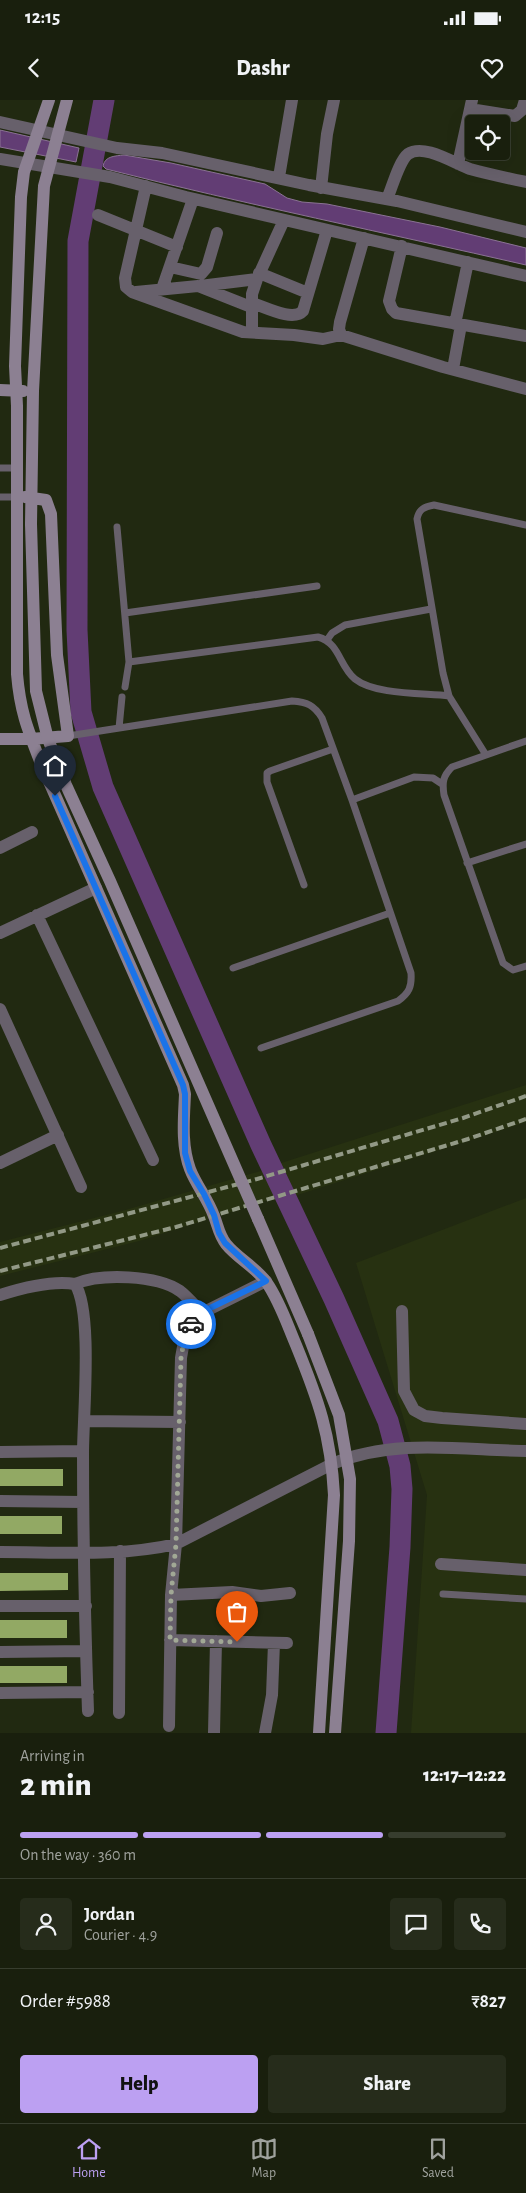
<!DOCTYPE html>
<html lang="en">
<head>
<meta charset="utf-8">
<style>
  :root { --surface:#191f0d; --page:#262c1b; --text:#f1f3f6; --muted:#9fa29d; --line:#373d2e; --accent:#bca0f2 }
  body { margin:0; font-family:"Alegreya Sans",sans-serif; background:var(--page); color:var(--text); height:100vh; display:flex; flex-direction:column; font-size:19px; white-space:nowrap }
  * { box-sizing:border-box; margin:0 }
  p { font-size:16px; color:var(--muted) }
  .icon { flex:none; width:28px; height:28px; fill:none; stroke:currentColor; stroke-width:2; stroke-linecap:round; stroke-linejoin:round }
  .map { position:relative; height:1633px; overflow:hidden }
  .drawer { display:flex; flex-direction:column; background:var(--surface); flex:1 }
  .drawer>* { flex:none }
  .controls { position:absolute; left:465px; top:15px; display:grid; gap:10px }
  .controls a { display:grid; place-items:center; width:45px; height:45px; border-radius:5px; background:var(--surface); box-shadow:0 5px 20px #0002,0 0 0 1px var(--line); font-size:25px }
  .pin { position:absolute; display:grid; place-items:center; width:42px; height:42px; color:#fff; margin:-51px -21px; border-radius:50% 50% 50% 0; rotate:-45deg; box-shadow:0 0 5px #0007 }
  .pin .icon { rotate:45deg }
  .courier { position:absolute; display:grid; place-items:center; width:50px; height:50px; margin:-25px; border:4px solid #1a73e8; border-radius:50%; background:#fff; color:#222; box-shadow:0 1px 6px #0007 }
  .summary em { font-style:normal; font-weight:800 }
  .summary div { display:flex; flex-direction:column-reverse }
  .summary { display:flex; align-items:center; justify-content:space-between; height:85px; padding:0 20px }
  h1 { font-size:32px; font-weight:800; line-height:38px }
  .bar { display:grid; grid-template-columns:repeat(4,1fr); gap:8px 5px; align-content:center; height:60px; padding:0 20px }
  .bar i { height:6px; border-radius:4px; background:var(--line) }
  .bar .on { background:var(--accent) }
  .bar p { grid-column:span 4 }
  .line { display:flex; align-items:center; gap:12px; padding:0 20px; border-top:1px solid var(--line) }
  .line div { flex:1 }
  .round { display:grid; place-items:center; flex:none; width:52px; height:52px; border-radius:5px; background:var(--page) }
  .cta { display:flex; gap:10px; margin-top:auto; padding:10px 20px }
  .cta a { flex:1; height:58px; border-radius:5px; background:var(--accent); color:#111; font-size:20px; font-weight:800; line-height:58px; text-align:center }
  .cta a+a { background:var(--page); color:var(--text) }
  .status { display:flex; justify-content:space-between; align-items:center; height:35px; padding:0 25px; background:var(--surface); direction:ltr }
  .status svg { height:14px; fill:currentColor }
  header { display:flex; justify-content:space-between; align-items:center; height:65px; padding:0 20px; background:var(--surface); font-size:22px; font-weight:800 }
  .tab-bar { display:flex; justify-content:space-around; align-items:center; height:70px; border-top:1px solid var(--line); background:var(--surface); font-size:14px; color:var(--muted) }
  .tab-bar a { display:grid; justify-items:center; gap:2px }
  .tab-bar .on { color:var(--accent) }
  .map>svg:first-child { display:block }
  .built { fill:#273111 }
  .water { fill:#623d74; stroke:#8a7293 }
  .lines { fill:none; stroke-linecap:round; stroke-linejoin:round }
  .river { stroke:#623d74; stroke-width:21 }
  .building { fill:#92a964 }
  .lane { stroke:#67606b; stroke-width:7 }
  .street { stroke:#67606b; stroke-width:12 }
  .secondary { stroke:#8c8092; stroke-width:12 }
  .rail { stroke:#929986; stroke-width:4; stroke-dasharray:8 4; stroke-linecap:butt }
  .secondary-bridge { stroke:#8c8092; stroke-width:12 }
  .done { stroke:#a1a895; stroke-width:5; stroke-dasharray:0 9 }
  .route { stroke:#1a73e8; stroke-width:6 }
</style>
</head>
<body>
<div class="status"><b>12:15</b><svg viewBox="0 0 49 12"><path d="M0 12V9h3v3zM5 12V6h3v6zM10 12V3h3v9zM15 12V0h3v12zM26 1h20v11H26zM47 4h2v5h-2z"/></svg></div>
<header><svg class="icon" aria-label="back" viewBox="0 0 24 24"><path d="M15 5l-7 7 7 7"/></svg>Dashr<svg class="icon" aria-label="heart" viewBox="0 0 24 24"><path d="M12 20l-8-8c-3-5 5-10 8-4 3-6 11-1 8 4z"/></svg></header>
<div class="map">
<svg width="526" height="1633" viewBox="0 0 526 1633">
  <rect width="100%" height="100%" fill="#212911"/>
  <path class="built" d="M526 985V1022L477 1038 294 1096 278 1064Z
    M264 1070 275 1098 139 1141 0 1176V1142L122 1111Z
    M526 1098V1633H411L427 1395 356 1163Z"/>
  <path class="water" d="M0 30 79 48 76 62 0 47Z
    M124 55 171 63 265 84 287 98 302 102 327 104 440 127 526 148V165C386 133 245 104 106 69L103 66C105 56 115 56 124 55Z"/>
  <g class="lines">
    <path class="river" d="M104 0 78 141 77 530 81 612 103 687 261 1045 334 1199 388 1321 400 1366 402 1389 400 1447 386 1633"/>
  </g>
  <path class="building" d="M0 1369H63V1386H0Z
    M0 1416H62V1434H0Z
    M0 1473H68V1490L0 1491Z
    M0 1520H67V1538H0Z
    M0 1566H67V1583H0Z"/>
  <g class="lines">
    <path class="lane" d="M0 368H18
      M0 397H18
      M117 427 129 562 125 587
      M125 513 317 486
      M327 540 332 533 345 525 431 509
      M129 562 318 537C340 543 339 566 355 579 375 595 424 593 449 596
      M119 628 122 597
      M68 636 292 601C307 602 314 605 322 618L352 700 411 873C412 887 409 893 398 901L261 948
      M526 641 452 667C443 676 442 682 444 695L503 863 513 870 526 866
      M486 655 449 596 443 573 417 419C419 409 424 407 434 405L526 425
      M352 700 414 677 433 678 442 684
      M467 763 526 744
      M304 785 267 682V673L270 671 333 649
      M233 868 390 813
      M443 1494 526 1499"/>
    <path class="street" d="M470 9 515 16 522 10 525 0
      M0 22 117 48 162 53 309 85 397 101 526 132
      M0 59 110 77 186 97 526 176
      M458 64 472 0
      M279 77 292 0
      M146 86 125 178 126 187 132 192 243 232 294 235 323 239 341 235
      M321 88 327 34 334 0
      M387 99C392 88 399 61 408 54 424 43 455 64 470 69 488 74 507 78 526 82
      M98 115 177 147
      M364 138 340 222 339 229 341 235 443 267 526 289
      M402 146 389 201 392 209 396 213 526 236
      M170 167 201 174 207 167 217 133
      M259 173 308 193
      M200 186 257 179
      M162 189 193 99
      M136 192 198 186 251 207
      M252 203C265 207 293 222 303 211L327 130
      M455 224 468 162
      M252 232V194L257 179 284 120
      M453 269 461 225
      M0 748 32 732
      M37 815 153 1060
      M0 833 96 788
      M0 909 81 1087
      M0 1063 58 1035
      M75 1184C101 1173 157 1175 180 1191 188 1197 195 1206 202 1213
      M0 1195C22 1188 52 1180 75 1184 93 1211 83 1317 83 1353 83 1439 85 1525 88 1611
      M402 1211 404 1291 414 1310 425 1316 442 1318 526 1324
      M84 1321 180 1322
      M0 1352 83 1351
      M0 1401 83 1402
      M0 1452C58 1452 120 1457 176 1444L332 1364C394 1338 461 1350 526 1351
      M441 1464 526 1470
      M171 1495 232 1492 261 1496 290 1493
      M0 1506H86
      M170 1540 287 1543
      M0 1552 86 1551
      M0 1593 88 1592
      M119 1613 120 1451
      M169 1626 171 1495 176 1444 181 1258C184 1240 186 1225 202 1213L266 1181
      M214 1633 216 1541
      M265 1633 272 1595 274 1543"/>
    <path class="secondary" d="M49 0 24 72 21 97 15 266 17 306V574C20 610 27 628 40 661L183 985 185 994C184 1018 181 1045 190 1069 196 1085 208 1099 214 1116 218 1126 219 1135 226 1144 237 1158 257 1168 267 1183 280 1202 287 1224 296 1245 318 1299 331 1335 334 1395L319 1633
      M0 290 23 291
      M31 424 33 291 44 86 67 0
      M0 639H31L68 636 57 555 51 414 46 400 25 397
      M258 1119 308 1234
      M335 1633 336 1619"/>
    <path class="rail" d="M0 1148 257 1079 463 1018 526 996
      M0 1171 176 1127 468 1039 526 1019"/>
    <path class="secondary-bridge" d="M31 424 36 591 48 639 66 685 110 781 258 1119
      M308 1234 339 1315 350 1379 349 1441 336 1619"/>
  </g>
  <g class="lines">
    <path class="done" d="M191 1224 184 1240 181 1258 176 1444 171 1495 170 1540 237 1542"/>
    <path class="route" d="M55 696 183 985 185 994V1053L190 1071 204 1094 214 1115 219 1133 225 1143 266 1181 206 1210 191 1224"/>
  </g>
</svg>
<div class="controls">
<a><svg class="icon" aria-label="locate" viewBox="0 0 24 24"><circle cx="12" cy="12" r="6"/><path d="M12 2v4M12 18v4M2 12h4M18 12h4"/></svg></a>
</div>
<div class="pin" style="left:237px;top:1542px;background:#ea580c"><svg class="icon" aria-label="bag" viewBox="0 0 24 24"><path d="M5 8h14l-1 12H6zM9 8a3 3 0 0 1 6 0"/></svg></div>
<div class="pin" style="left:55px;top:696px;background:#1f2937"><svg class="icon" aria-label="home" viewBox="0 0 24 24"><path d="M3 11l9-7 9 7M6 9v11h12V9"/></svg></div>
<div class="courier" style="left:191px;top:1224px"><svg class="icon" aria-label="car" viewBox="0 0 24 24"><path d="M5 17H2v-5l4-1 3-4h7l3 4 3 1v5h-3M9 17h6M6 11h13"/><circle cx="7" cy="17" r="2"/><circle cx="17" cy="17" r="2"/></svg></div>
</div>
<section class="drawer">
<div class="summary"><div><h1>2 min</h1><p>Arriving in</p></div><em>12:17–12:22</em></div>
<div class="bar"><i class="on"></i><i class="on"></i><i class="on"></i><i></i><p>On the way · 360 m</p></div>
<div class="line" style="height:90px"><a class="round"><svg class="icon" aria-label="person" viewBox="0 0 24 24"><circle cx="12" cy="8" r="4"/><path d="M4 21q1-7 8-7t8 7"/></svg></a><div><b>Jordan</b><p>Courier · 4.9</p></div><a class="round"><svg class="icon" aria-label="chat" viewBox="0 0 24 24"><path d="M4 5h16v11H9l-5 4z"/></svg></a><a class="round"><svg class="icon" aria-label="phone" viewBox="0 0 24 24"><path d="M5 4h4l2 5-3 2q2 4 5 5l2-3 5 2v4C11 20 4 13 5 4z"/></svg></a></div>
<div class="line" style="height:65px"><div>Order #5988</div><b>₹827</b></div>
<div class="cta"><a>Help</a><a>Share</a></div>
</section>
<nav class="tab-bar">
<a class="on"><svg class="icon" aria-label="home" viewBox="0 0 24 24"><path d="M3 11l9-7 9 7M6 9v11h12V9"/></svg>Home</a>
<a><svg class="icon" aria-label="map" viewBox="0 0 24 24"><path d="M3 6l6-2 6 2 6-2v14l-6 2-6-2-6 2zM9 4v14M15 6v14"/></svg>Map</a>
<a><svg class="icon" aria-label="saved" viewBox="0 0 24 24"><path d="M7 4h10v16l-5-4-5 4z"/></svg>Saved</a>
</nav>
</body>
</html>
